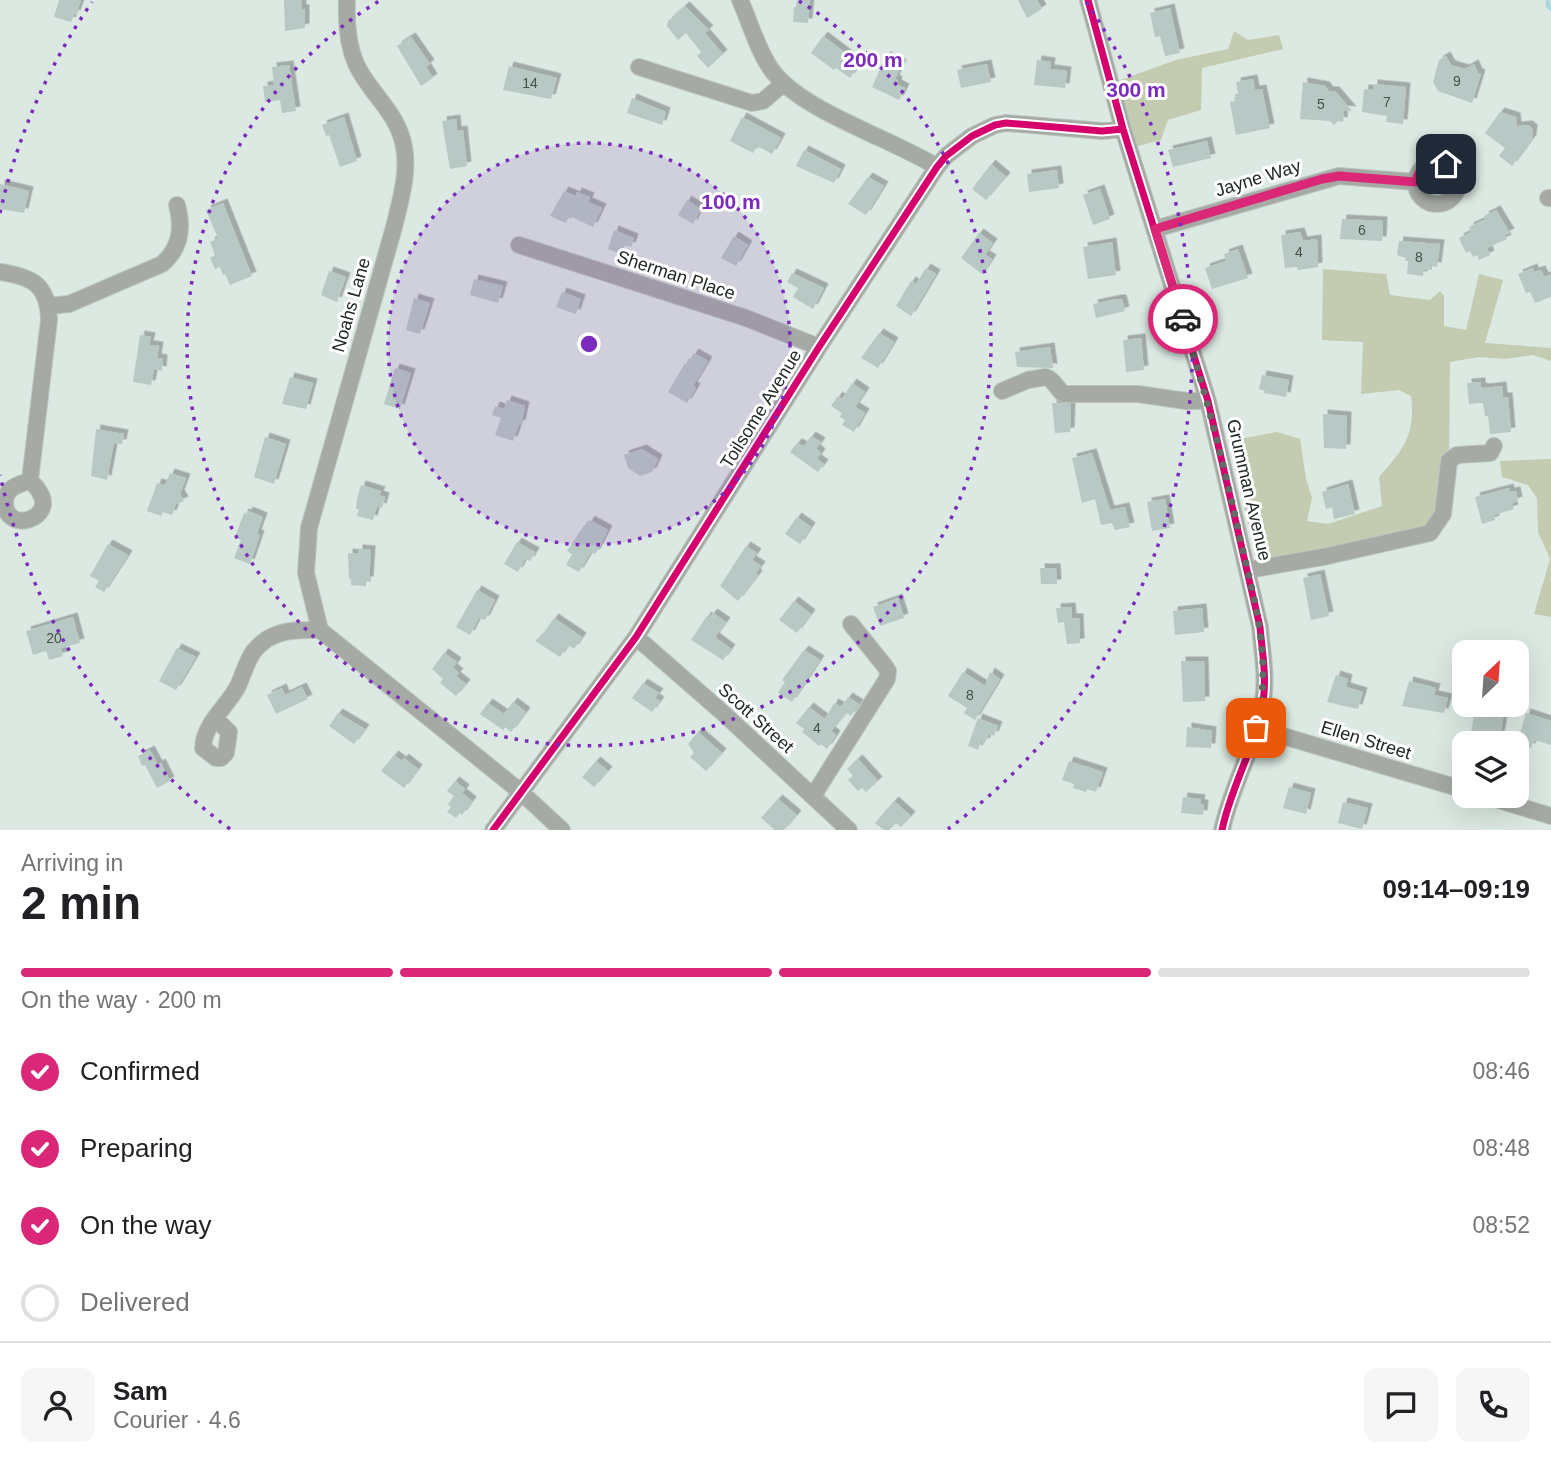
<!DOCTYPE html>
<html lang="en">
<head>
<meta charset="utf-8">
<style>
  :root { --surface:#fff; --page:#f6f6f6; --text:#202124; --muted:#757577; --line:#e0e0e0; --accent:#db2777 }
  body { margin:0; font-family:Arial,sans-serif; background:var(--page); color:var(--text); height:100vh; display:flex; flex-direction:column; font-size:26px; white-space:nowrap }
  * { box-sizing:border-box; margin:0 }
  p { font-size:23px; color:var(--muted) }
  .icon { flex:none; width:38px; height:38px; fill:none; stroke:currentColor; stroke-width:2; stroke-linecap:round; stroke-linejoin:round }
  .map { position:relative; height:830px; overflow:hidden }
  .details { display:flex; flex-direction:column; background:var(--surface); flex:1 }
  .details>* { flex:none }
  .needle { width:46px; rotate:25deg }
  .controls { position:absolute; left:1452px; top:640px; display:grid; gap:14px }
  .controls a { display:grid; place-items:center; width:77px; height:77px; border-radius:14px; background:var(--surface); box-shadow:0 7px 28px #0002; font-size:35px }
  .pin { position:absolute; display:grid; place-items:center; width:60px; height:60px; color:#fff; margin:-30px; border-radius:14px; box-shadow:0 4px 10px #0006 }
  .courier { position:absolute; display:grid; place-items:center; width:70px; height:70px; margin:-35px; border:5px solid #db2777; border-radius:50%; background:#fff; color:#222; box-shadow:0 2px 9px #0007 }
  .head em { font-style:normal; font-weight:700 }
  .head div { display:flex; flex-direction:column-reverse }
  .head { display:flex; align-items:center; justify-content:space-between; height:119px; padding:0 21px }
  h1 { font-size:46px; font-weight:700; line-height:52px }
  .bar { display:grid; grid-template-columns:repeat(4,1fr); gap:10px 7px; align-content:center; height:84px; padding:0 21px }
  .bar i { height:9px; border-radius:5px; background:var(--line) }
  .bar .active { background:var(--accent) }
  .bar p { grid-column:span 4 }
  .line { display:flex; align-items:center; gap:18px; padding:0 21px; border-top:2px solid var(--line) }
  .line div { flex:1 }
  .round { display:grid; place-items:center; flex:none; width:74px; height:74px; border-radius:14px; background:var(--page) }
  ol { padding:0 21px; list-style:none }
  li { display:flex; align-items:center; gap:21px; height:77px }
  li p { margin-inline-start:auto }
  li .icon { padding:7px; border-radius:50%; background:var(--accent); color:#fff; stroke-width:4 }
  li:last-child { color:var(--muted) }
  li i { width:38px; height:38px; border:4px solid var(--line); border-radius:50% }
  .map>svg:first-child { display:block }
  .forest { fill:#c3cbb0 }
  .lines { fill:none; stroke-linecap:round; stroke-linejoin:round }
  .stream { stroke:#acd6de; stroke-width:4.5 }
  .building { fill:#b8c8c4; filter:url(#shadow) }
  .minor-casing { stroke:#bbc5c0; stroke-width:18 }
  .minor { stroke:#a5aaa4; stroke-width:16 }
  .cycleway-casing { stroke:#fff; stroke-width:11 }
  .cycleway { stroke:#d6006c; stroke-width:7 }
  .done { stroke:#626b66; stroke-width:7; stroke-dasharray:0 12.6 }
  .route { stroke:#db2777; stroke-width:9 }
  .ring { fill:none; stroke:#7b2cbf; stroke-width:3.5; stroke-dasharray:3.5 7 }
  .labels { text-anchor:middle; stroke-width:6; stroke-linejoin:round; paint-order:stroke }
  .number-label { font-size:14px; fill:#46504c }
  .street-label { font-size:18px; fill:#202824; stroke:#fff }
  .centre { fill:#7b2cbf; stroke:#fff; stroke-width:3.5 }
  .ring-label { font-size:21px; text-anchor:middle; font-weight:bold; fill:#7b2cbf; stroke:#fff; stroke-width:6; stroke-linejoin:round; paint-order:stroke }
</style>
</head>
<body>
<div class="map">
<svg width="1551" height="830" viewBox="0 0 1551 830">
  <defs>
    <filter id="shadow"><feDropShadow dx="4.5" dy="-4.5" stdDeviation="0" flood-color="#0004"/></filter>
  </defs>
  <rect width="100%" height="100%" fill="#dce8e2"/>
  <path class="forest" d="M1234 31 1248 40 1279 35 1283 49 1202 68 1201 110 1168 120 1161 140 1130 148 1118 81 1176 60 1228 49Z
    M1323 269 1386 274 1390 295 1430 300 1440 291 1444 296V326L1466 330 1479 274 1503 280 1485 343 1551 348V361L1533 355 1505 359 1479 357 1450 362 1449 461 1435 528 1258 568 1229 441 1277 432 1300 439 1306 479 1312 498 1307 521 1328 524 1382 506 1379 477C1403 450 1416 435 1411 396L1399 390 1361 394 1363 342 1322 340Z
    M1551 459V617L1534 614 1550 559 1538 532 1537 498 1528 485 1502 477 1500 461Z"/>
  <g class="lines">
    <path class="stream" d="M1548 0V6L1551 9"/>
  </g>
  <path class="building" d="M59 0H81L76 15 74 14 71 22 54 17Z
    M284 0H301L302 9H305V28L285 31Z
    M797 0H810L808 23 793 22 794 7H796Z
    M1018 0H1037L1042 9 1027 18Z
    M685 6 709 30 705 33 723 54 708 68 697 56 701 52 686 33 678 40 667 26 668 21Z
    M1170 8 1180 53 1165 56 1160 36 1155 37 1150 13Z
    M823 36 860 64 850 78 836 68 834 70 811 53Z
    M411 37 430 64 426 67 433 78 421 86 397 46Z
    M886 56 902 64 895 79 898 81 897 84 905 88 899 100 872 87Z
    M1446 56 1451 65 1465 69 1474 64 1478 73 1481 74 1472 103 1438 91 1433 82 1439 60Z
    M1037 60 1051 62 1050 69 1067 71 1065 88 1034 85Z
    M987 64 991 82 961 88 957 70Z
    M289 65 296 111 282 113 280 100 265 102 263 86 274 85 272 67Z
    M509 66 557 78 551 99 503 90Z
    M1253 79 1255 90 1262 89 1270 128 1236 135 1230 102 1236 101 1235 94H1238L1236 82Z
    M1303 82 1325 86 1329 91H1335L1352 111 1344 110 1343 122 1338 121 1334 125 1330 121 1300 119Z
    M1373 84 1406 87 1403 124 1386 122 1387 116 1362 112 1364 89 1373 90Z
    M632 98 666 112 662 125 627 113Z
    M1500 112 1516 117 1517 126 1528 125 1533 129 1532 139 1512 166 1499 156 1505 148 1485 133Z
    M344 117 357 161 340 167 329 135 326 136 322 125Z
    M742 117 781 138 772 154 757 146 753 153 730 141Z
    M456 119 457 131 463 130 467 166 450 169 442 121Z
    M1207 141 1211 158 1173 167 1168 150Z
    M804 150 841 169 834 183 796 166Z
    M991 164 1006 177 986 200 972 189Z
    M1057 170 1059 188 1029 192 1027 174Z
    M868 177 884 186 866 215 848 204Z
    M0 184 29 191 24 213 0 209Z
    M1100 189 1110 219 1093 225 1083 195Z
    M564 191 576 196 577 192 590 197 588 202 602 208 593 227 569 216 566 223 550 216Z
    M687 200 701 209 693 224 678 215Z
    M223 203 252 276 230 285 225 274 223 275 220 267 215 269 210 258 215 255 210 242 218 238 206 210Z
    M1496 210 1510 233 1505 235 1507 239 1487 248 1490 255 1479 260 1477 255 1473 257 1470 251 1466 253 1459 238 1471 232 1469 227 1486 219 1484 216Z
    M1342 219 1383 221 1382 241 1340 239Z
    M614 230 634 238 631 247 623 245 618 253 608 249Z
    M1300 232 1303 241 1317 239 1318 267 1298 270 1297 267 1285 268 1281 235Z
    M979 233 993 243 985 255 992 259 982 274 961 258Z
    M734 236 748 245 736 266 721 258Z
    M1399 241 1440 244 1437 267 1432 266V270L1424 269 1423 276 1407 274 1408 261H1405L1406 258 1397 255Z
    M1112 242 1116 275 1088 279 1083 247Z
    M1238 249 1248 278 1212 289 1205 268 1226 261 1224 254Z
    M926 268 936 274 911 316 896 306 911 281 916 284Z
    M1533 268 1534 272 1541 270 1544 277 1551 274V297L1535 303 1530 292 1526 293 1518 274Z
    M329 271 346 277 337 302 321 295Z
    M792 273 824 288 813 309 793 297 798 288 787 282Z
    M474 279 503 286 498 303 470 295Z
    M562 292 581 299 576 314 556 307Z
    M414 298 430 303 420 334 406 330Z
    M1117 299H1122L1125 311 1096 318 1093 304Z
    M879 333 894 342 878 368 861 358Z
    M140 335 151 337 149 345 159 346 157 358 163 359 162 371 154 369 151 385 133 382Z
    M1141 338 1144 370 1126 372 1123 340Z
    M1050 347 1053 368 1017 367 1015 352Z
    M694 353 708 361 693 386 696 388 687 403 668 392 685 363 687 365Z
    M395 368 411 373 400 409 384 404Z
    M1262 375 1289 380 1286 397 1264 393 1265 391 1259 389Z
    M290 377 313 383 306 409 282 404Z
    M1481 382V387L1485 388 1502 386 1503 397H1508L1511 432 1490 434 1488 416H1485L1483 403 1469 404 1467 383Z
    M852 383 865 392 855 407 865 413 854 432 842 425 845 420 840 417 842 413 831 406 838 396 842 399Z
    M507 400 525 406 521 425 519 424 513 441 495 435 501 418 492 415 495 406 504 409Z
    M1052 403 1071 404 1070 432 1055 433Z
    M1323 414 1347 416 1346 449 1324 448Z
    M96 429 124 434 122 444 114 443 107 480 91 476Z
    M811 436 821 442 816 449 821 453 817 459 824 464 818 472 790 452 797 443 804 446Z
    M265 437 286 444 274 484 254 477Z
    M642 449 658 459 652 472 640 476 628 468 624 455Z
    M1092 453 1110 510 1125 507 1130 527 1115 530 1112 523 1101 525 1095 499 1082 503 1072 458Z
    M170 473 186 478 180 494 184 501 176 504 172 515 163 512 161 516 147 511 157 483 165 485Z
    M1348 484 1355 514 1334 519 1332 507 1326 509 1322 492Z
    M361 485 381 491 379 495 385 497 382 508 377 506 373 520 357 516 359 509H356L357 499Z
    M1509 488 1510 492 1516 491 1518 501 1512 503 1514 509 1494 515 1495 520 1482 524 1475 497Z
    M1165 499 1170 528 1152 531 1147 502Z
    M248 511 263 517 257 534 260 535 250 564 234 558 241 540 235 537 244 513 247 514Z
    M797 517 811 527 800 544 785 534Z
    M590 520 608 530 596 553 594 554 591 552 579 572 566 565 572 554 567 551 584 525 586 527Z
    M517 542 535 552 530 561 525 559 518 572 504 564Z
    M108 544 128 555 104 592 95 587 99 581 90 576Z
    M746 546 757 553 752 560 761 566 756 573 758 575 738 601 720 586Z
    M358 549 371 550 369 581H366V586L351 585V579H349L348 553 358 554Z
    M1040 568H1056L1057 584H1041Z
    M1320 574 1329 616 1311 620 1303 578Z
    M477 590 495 600 485 620 479 618 470 635 456 627Z
    M898 598 904 618 880 626 873 607Z
    M794 601 811 614 797 633 779 620Z
    M1071 607 1072 618H1079L1080 643 1067 644 1064 622 1058 623 1056 608Z
    M1202 608 1204 632 1175 635 1173 611Z
    M713 613 726 622 715 637 731 649 723 660 691 640 707 616 709 618Z
    M73 617 80 643 61 648 63 656 49 660 46 651 33 655 26 631Z
    M554 618 582 637 574 649 568 645 560 657 535 641 543 634Z
    M177 648 196 657 176 690 159 681Z
    M804 650 820 660 792 702 778 693 785 682 782 680Z
    M444 653 457 662 453 668 459 673 456 676 466 684 456 696 440 683 443 679 432 669Z
    M1181 661H1204L1205 701 1183 702Z
    M963 672 985 686 990 672 1000 679 975 720 964 713 967 708 948 696Z
    M1336 675 1348 679 1346 687 1363 692 1358 709 1327 702Z
    M1409 681 1436 688 1434 695 1448 698 1444 713 1402 706Z
    M643 683 659 693 655 698 660 701 652 712 632 698Z
    M302 687 308 699 276 714 267 695 282 688 285 695Z
    M848 697 859 704 851 716 846 713 831 731 836 735 827 749 821 744 819 746 807 736 802 732 804 729 796 723 809 707 825 719 834 703 841 707Z
    M513 702 526 712 511 732 505 727 503 730 480 714 488 703 504 714Z
    M1492 711 1504 713 1500 737 1471 732 1474 715 1491 718Z
    M338 713 365 729 354 744 329 726Z
    M1526 713 1551 721V745L1534 740 1531 748 1517 744Z
    M978 718 998 726 994 736 989 734 985 743 981 742 978 750 968 746Z
    M1187 727 1212 731 1211 748 1186 747Z
    M698 732 722 753 706 771 690 757 694 753 688 744Z
    M150 750 158 765 161 763 170 781 157 788 145 765 142 766 138 756Z
    M394 755 402 761 404 758 418 769 404 788 381 771Z
    M858 759 878 781 866 792 862 788 858 791 848 780 853 776 847 769Z
    M596 761 608 771 594 787 582 777Z
    M1069 761 1103 772 1096 792 1087 789 1086 792 1073 788 1074 784 1062 780Z
    M455 781 465 789 462 793 472 801 462 815 460 813 456 818 447 812 451 807 448 804 454 796 447 791Z
    M1289 787 1311 793 1306 814 1283 808Z
    M1183 797 1201 799 1200 804H1204L1203 815 1181 813Z
    M778 799 797 815 784 830H775L761 818Z
    M894 801 911 816 901 827 896 823 889 830H884L875 823Z
    M1343 802 1368 808 1362 829 1338 823Z"/>
  <g class="lines">
    <g class="minor-casing">
      <path id="minor" d="M740 0C750 22 757 49 771 69 800 111 891 138 937 167
        M1088 0 1123 129 1208 401 1260 627C1262 651 1267 677 1263 702 1256 746 1231 786 1222 830
        M639 67 752 103 763 101 783 84
        M1416 183a21 21 0 1 1 42 0a21 21 0 1 1-42 0Z
        M1548 198H1551
        M1155 229 1339 176 1416 182
        M519 245 746 318 819 347
        M0 272C32 277 48 284 49 320L30 480C33 484 38 488 40 493 55 518 9 534 5 505 5 499 6 494 10 490 16 484 23 484 30 480
        M48 306 69 304 162 264C181 248 183 227 177 205
        M1002 391 1028 380 1046 377C1056 381 1056 389 1064 394H1138L1186 401H1208
        M1248 570 1323 557 1430 533 1443 514 1449 461 1457 455 1490 453 1494 446
        M320 630 522 793 562 830
        M636 637 722 712 849 830
        M215 718 229 732 226 753 221 758H216L203 748C204 723 227 707 238 686 243 675 247 660 254 651 258 646 266 639 271 637 287 629 303 630 320 630L306 573 309 528 394 227C400 202 409 173 404 147 398 112 370 94 356 64 347 43 346 22 347 0
        M1256 728 1465 790
        M813 796 887 679 888 671 884 665 851 624
        M1485 796 1551 816
        M493 830 636 637 819 347 937 167 946 156 972 136 995 125 1006 123 1102 131 1123 129"/>
    </g>
    <use href="#minor" class="minor"/>
    <g class="cycleway-casing">
      <path id="cycleway" d="M1088 0 1123 129 1208 401 1260 627C1262 651 1267 677 1263 702 1256 746 1231 786 1222 830
        M493 830 636 637 819 347 937 167 946 156 972 136 995 125 1006 123 1102 131 1123 129"/>
    </g>
    <use href="#cycleway" class="cycleway"/>
  </g>
  <g class="lines">
    <path class="done" d="M1183 319C1205 392 1224 464 1240 538 1255 602 1273 663 1256 728"/>
    <path class="route" d="M1183 319 1155 229 1322 179 1339 176 1416 182C1419 166 1430 159 1446 164"/>
  </g>
  <circle cx="589" cy="344" r="201" fill="#7b2cbf" fill-opacity=".12"/>
  <g class="ring">
    <circle cx="589" cy="344" r="201"/>
    <path d="M799 1A402 402 0 1 1 379 1"/>
    <path d="M230 829A603 603 0 0 1 0 475M0 213A603 603 0 0 1 92 2M1086 2A603 603 0 0 1 948 829"/>
  </g>
  <g class="labels">
    <g class="number-label">
      <text x="1457" y="86">9</text>
      <text x="530" y="88">14</text>
      <text x="1387" y="107">7</text>
      <text x="1321" y="109">5</text>
      <text x="1362" y="235">6</text>
      <text x="1299" y="257">4</text>
      <text x="1419" y="262">8</text>
      <text x="54" y="643">20</text>
      <text x="970" y="700">8</text>
      <text x="817" y="733">4</text>
    </g>
    <g class="street-label">
      <text transform="translate(1258 178) rotate(-17)" y="6">Jayne Way</text>
      <text transform="translate(676 275) rotate(18)" y="6">Sherman Place</text>
      <text transform="translate(351 305) rotate(-74)" y="6">Noahs Lane</text>
      <text transform="translate(761 409) rotate(-58)" y="6">Toilsome Avenue</text>
      <text transform="translate(1249 490) rotate(77)" y="6">Grumman Avenue</text>
      <text transform="translate(756 718) rotate(42)" y="6">Scott Street</text>
      <text transform="translate(1366 740) rotate(17)" y="6">Ellen Street</text>
    </g>
  </g>
  <circle cx="589" cy="344" r="10" class="centre"/>
  <g class="ring-label">
    <text x="873" y="67">200 m</text>
    <text x="1136" y="97">300 m</text>
    <text x="731" y="209">100 m</text>
  </g>
</svg>
<div class="controls">
<a><svg class="needle" viewBox="-14 -14 28 28"><path d="M0-13l5 13h-10z" fill="#e53935"/><path d="M0 13l5-13h-10z" fill="#757577"/></svg></a>
<a><svg class="icon" aria-label="layers" viewBox="0 0 24 24"><path d="M12 4l9 5-9 5-9-5zM3 14l9 5 9-5"/></svg></a>
</div>
<div class="pin" style="left:1256px;top:728px;background:#ea580c"><svg class="icon" aria-label="bag" viewBox="0 0 24 24"><path d="M5 8h14l-1 12H6zM9 8a3 3 0 0 1 6 0"/></svg></div>
<div class="pin" style="left:1446px;top:164px;background:#1f2937"><svg class="icon" aria-label="home" viewBox="0 0 24 24"><path d="M3 11l9-7 9 7M6 9v11h12V9"/></svg></div>
<div class="courier" style="left:1183px;top:319px"><svg class="icon" aria-label="car" viewBox="0 0 24 24"><path d="M5 17H2v-5l4-1 3-4h7l3 4 3 1v5h-3M9 17h6M6 11h13"/><circle cx="7" cy="17" r="2"/><circle cx="17" cy="17" r="2"/></svg></div>
</div>
<section class="details">
<div class="head"><div><h1>2 min</h1><p>Arriving in</p></div><em>09:14–09:19</em></div>
<div class="bar"><i class="active"></i><i class="active"></i><i class="active"></i><i></i><p>On the way · 200 m</p></div>
<ol>
<li><svg class="icon" aria-label="check" viewBox="0 0 24 24"><path d="M5 12l5 5 9-10"/></svg>Confirmed<p>08:46</p></li>
<li><svg class="icon" aria-label="check" viewBox="0 0 24 24"><path d="M5 12l5 5 9-10"/></svg>Preparing<p>08:48</p></li>
<li><svg class="icon" aria-label="check" viewBox="0 0 24 24"><path d="M5 12l5 5 9-10"/></svg>On the way<p>08:52</p></li>
<li><i></i>Delivered</li>
</ol>
<div class="line" style="height:126px"><a class="round"><svg class="icon" aria-label="person" viewBox="0 0 24 24"><circle cx="12" cy="8" r="4"/><path d="M4 21q1-7 8-7t8 7"/></svg></a><div><b>Sam</b><p>Courier · 4.6</p></div><a class="round"><svg class="icon" aria-label="chat" viewBox="0 0 24 24"><path d="M4 5h16v11H9l-5 4z"/></svg></a><a class="round"><svg class="icon" aria-label="phone" viewBox="0 0 24 24"><path d="M5 4h4l2 5-3 2q2 4 5 5l2-3 5 2v4C11 20 4 13 5 4z"/></svg></a></div>
</section>
</body>
</html>
